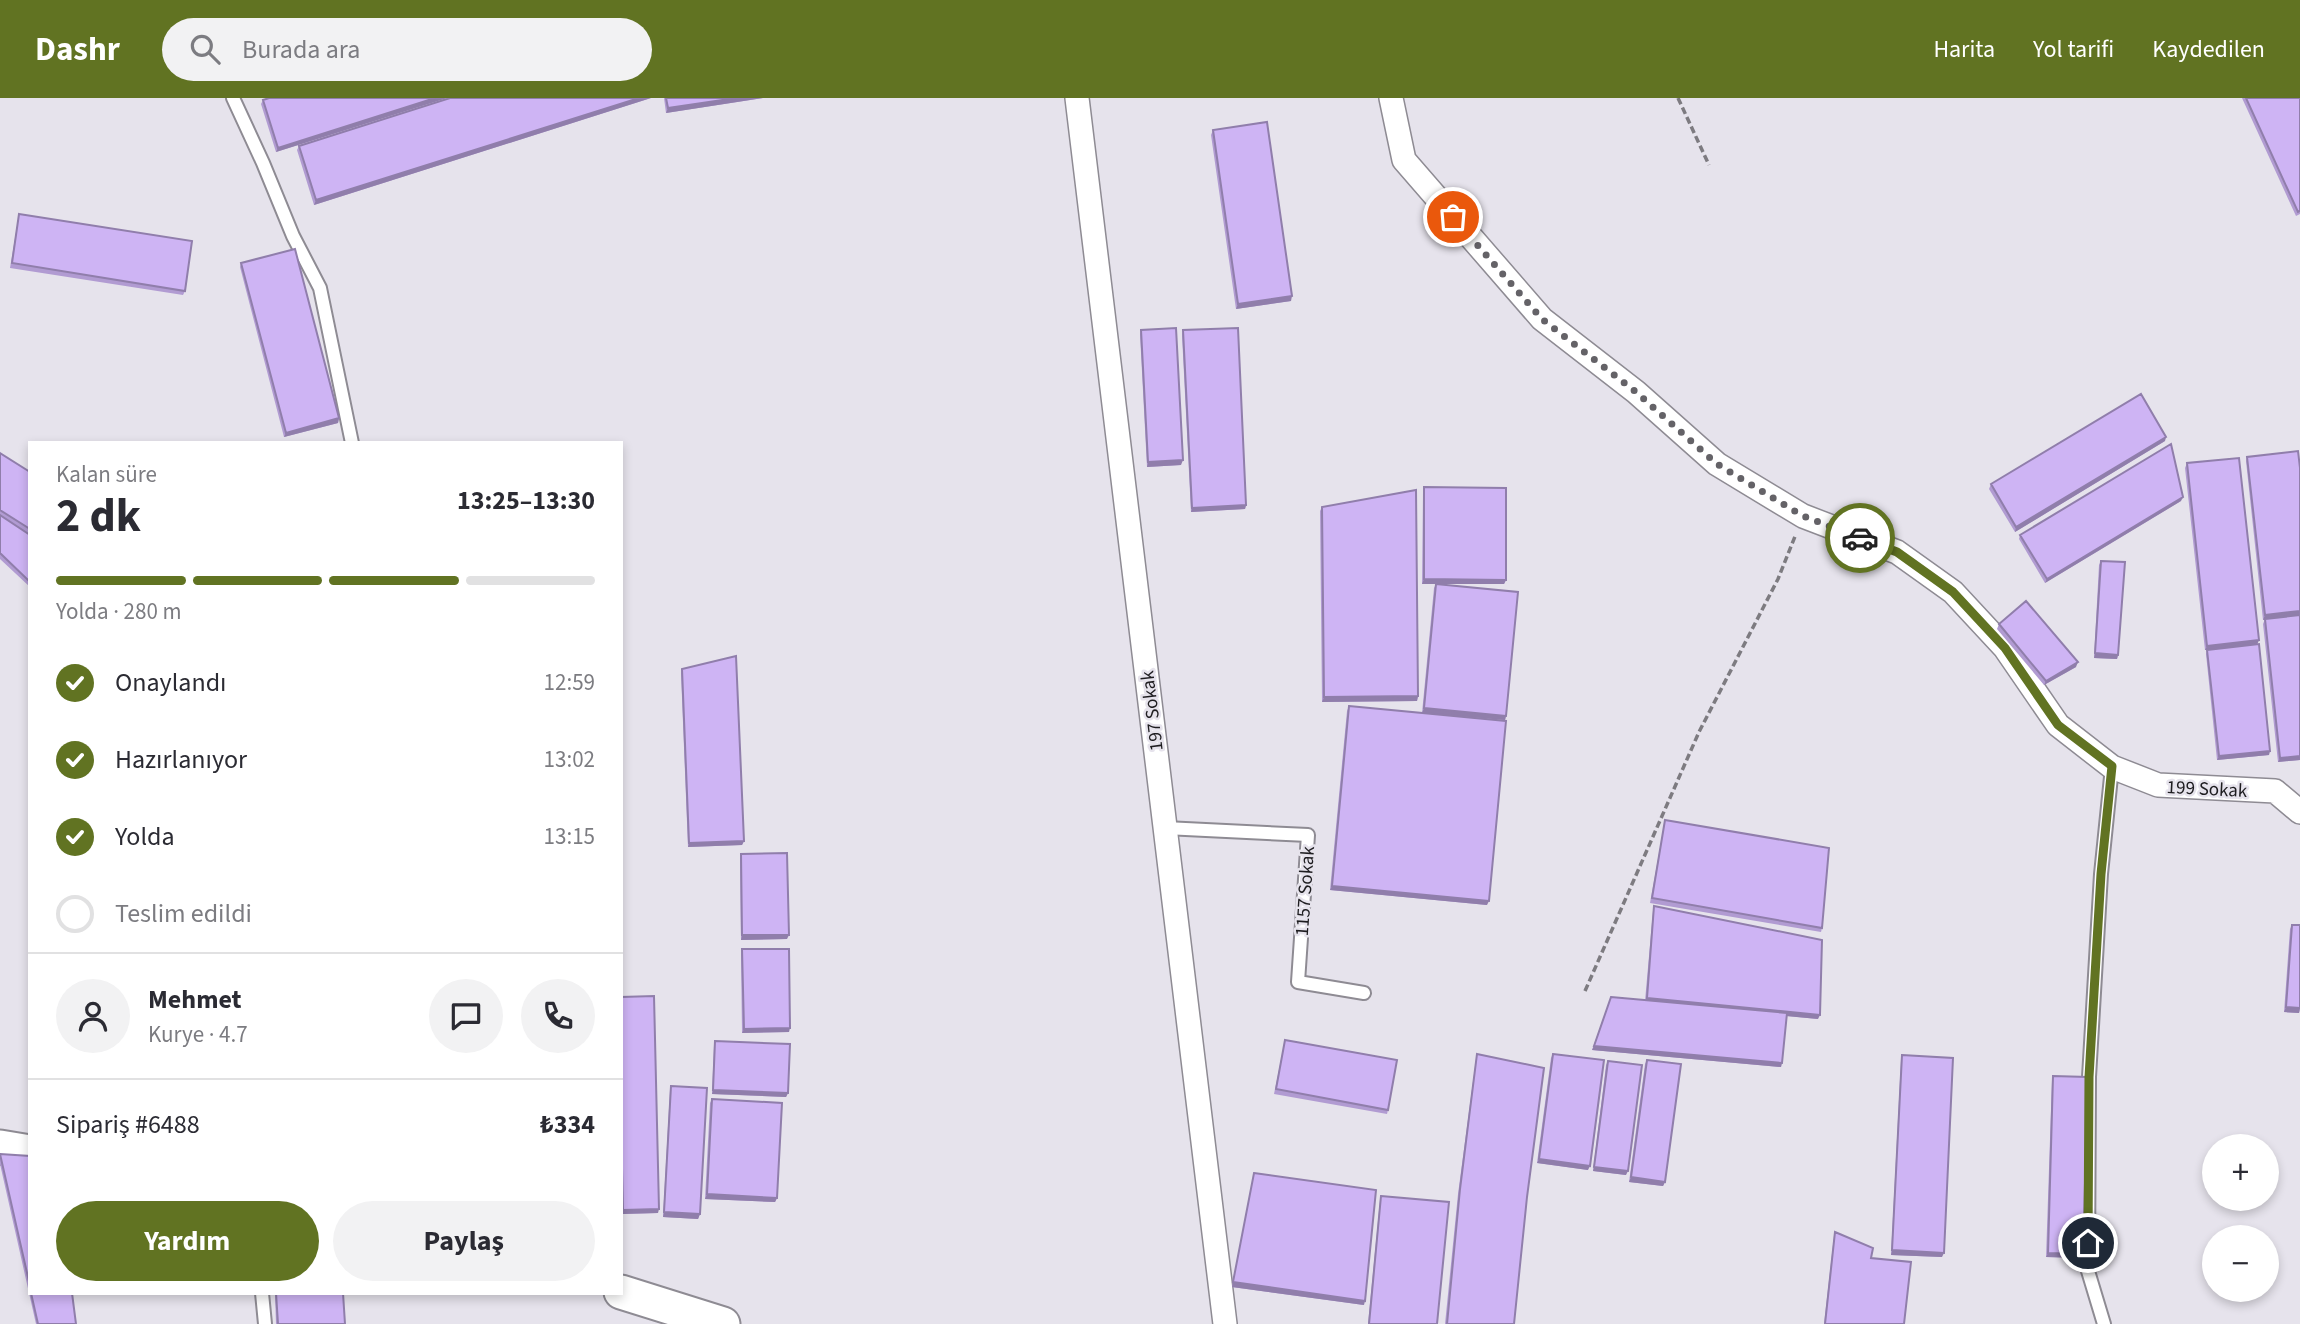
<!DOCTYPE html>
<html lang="tr">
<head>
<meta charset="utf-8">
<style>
  :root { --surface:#fff; --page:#f2f2f3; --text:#2b2b33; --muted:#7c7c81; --line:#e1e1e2; --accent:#617322 }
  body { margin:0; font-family:"Source Sans 3",sans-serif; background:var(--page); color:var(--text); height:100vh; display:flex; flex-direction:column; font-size:26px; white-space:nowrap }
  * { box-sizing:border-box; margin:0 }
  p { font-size:23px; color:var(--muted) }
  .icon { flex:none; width:38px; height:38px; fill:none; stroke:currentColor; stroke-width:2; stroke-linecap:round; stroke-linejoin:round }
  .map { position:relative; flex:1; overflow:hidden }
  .sheet { position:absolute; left:28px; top:343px; width:595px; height:854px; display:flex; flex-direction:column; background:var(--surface); border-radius:0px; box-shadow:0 4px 10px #0003 }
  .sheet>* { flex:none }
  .fabs { position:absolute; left:2202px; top:1036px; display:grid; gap:14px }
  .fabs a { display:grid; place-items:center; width:77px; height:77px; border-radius:50%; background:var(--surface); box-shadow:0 4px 10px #0003; font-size:35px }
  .pin { position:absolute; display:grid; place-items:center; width:60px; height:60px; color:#fff; margin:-30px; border:4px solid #fff; border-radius:50%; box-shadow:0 2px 7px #0007 }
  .courier { position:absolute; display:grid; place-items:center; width:70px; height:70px; margin:-35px; border:5px solid #617322; border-radius:50%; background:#fff; color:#222; box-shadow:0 2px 9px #0007 }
  .overview em { font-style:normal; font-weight:700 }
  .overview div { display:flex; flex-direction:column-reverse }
  .overview { display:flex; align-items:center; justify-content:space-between; height:119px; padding:0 28px }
  h1 { font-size:46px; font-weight:700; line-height:52px }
  .bar { display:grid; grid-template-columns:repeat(4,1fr); gap:10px 7px; align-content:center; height:84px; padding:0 28px }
  .bar i { height:9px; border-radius:5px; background:var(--line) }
  .bar .current { background:var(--accent) }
  .bar p { grid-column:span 4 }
  .line { display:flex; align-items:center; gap:18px; padding:0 28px; border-top:2px solid var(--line) }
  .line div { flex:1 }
  .round { display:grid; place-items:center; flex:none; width:74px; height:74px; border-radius:37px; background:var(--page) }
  ol { padding:0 28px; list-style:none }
  li { display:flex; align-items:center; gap:21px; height:77px }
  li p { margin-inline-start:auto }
  li .icon { padding:7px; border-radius:50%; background:var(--accent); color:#fff; stroke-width:4 }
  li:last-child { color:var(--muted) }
  li i { width:38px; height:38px; border:4px solid var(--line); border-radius:50% }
  .action { display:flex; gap:14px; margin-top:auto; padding:14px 28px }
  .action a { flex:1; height:80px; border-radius:42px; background:var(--accent); color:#fff; font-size:28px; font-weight:700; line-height:80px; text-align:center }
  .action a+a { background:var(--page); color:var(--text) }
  header { display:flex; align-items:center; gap:42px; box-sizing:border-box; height:98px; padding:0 35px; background:var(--accent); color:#fff }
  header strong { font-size:33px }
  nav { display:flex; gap:38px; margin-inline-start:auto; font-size:24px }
  .search { width:490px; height:63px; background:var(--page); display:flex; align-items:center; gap:18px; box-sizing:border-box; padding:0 24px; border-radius:38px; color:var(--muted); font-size:26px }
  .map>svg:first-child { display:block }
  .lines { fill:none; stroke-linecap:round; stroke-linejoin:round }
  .lane-casing { stroke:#8e8b93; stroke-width:16 }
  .street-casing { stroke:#8e8b93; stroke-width:26 }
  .secondary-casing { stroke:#8e8b93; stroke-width:37 }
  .path { stroke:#7d7b80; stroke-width:3.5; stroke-dasharray:7 3.5; stroke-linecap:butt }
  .lane { stroke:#fff; stroke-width:12 }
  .street { stroke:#fff; stroke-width:23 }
  .secondary { stroke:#fff; stroke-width:33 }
  .wall { fill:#b19bd2 }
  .shaded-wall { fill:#907eab }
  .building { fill:#ceb4f4; stroke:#907eab; stroke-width:2 }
  .done { stroke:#646267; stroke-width:7; stroke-dasharray:0 12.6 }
  .route { stroke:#617322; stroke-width:9 }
  .labels { text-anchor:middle; stroke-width:5; stroke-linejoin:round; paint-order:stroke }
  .street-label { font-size:19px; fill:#1e1d20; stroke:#e6e3ec }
</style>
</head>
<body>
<header>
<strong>Dashr</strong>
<div class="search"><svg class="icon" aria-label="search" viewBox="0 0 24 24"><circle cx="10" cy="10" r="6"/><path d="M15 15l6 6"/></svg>Burada ara</div>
<nav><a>Harita</a><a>Yol tarifi</a><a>Kaydedilen</a></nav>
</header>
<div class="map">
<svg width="2300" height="1226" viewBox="0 0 2300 1226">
  <rect width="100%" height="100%" fill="#e6e3ec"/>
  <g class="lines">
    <g class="lane-casing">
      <path id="lane" d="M233 0 263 65 293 138 320 190 352 345
        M1165 730 1308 737 1298 884 1364 895
        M262 1195 265 1226
        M2104 1226 2088 1173 2089 979 2101 776 2112 669"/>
    </g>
    <g class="street-casing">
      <path id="street" d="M1077 0 1225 1226
        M1391 0 1404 62 1542 221 1636 294 1717 366 1803 418 1897 454 1953 494 2005 550 2058 627 2112 669 2158 687 2275 693 2300 714"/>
    </g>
    <g class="secondary-casing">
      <path id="secondary" d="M0 1049 30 1054
        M621 1194 723 1226"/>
    </g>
    <path class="path" d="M1678 0 1709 67
      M1585 893 1699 634 1778 481 1796 436"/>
    <use href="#lane" class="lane"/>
    <use href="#street" class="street"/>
    <use href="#secondary" class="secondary"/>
  </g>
  <path class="wall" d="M269 0H447L276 54 261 6 263 2Z
    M450 0H651L314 107 297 52 299 48Z
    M664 0H763L666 15Z
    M2242 0H2300V116L2296 118Z
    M1213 32 1291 203 1236 211 1211 37Z
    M19 116 185 193 183 197 10 170Z
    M241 165 339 320 338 325 284 339 240 169Z
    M1141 232 1181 367 1147 369 1140 236Z
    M1183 232 1246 407 1245 411 1191 414 1182 237Z
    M2165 343 2015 434 1989 391 1991 386Z
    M0 355 30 374V489L0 461Z
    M2247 359 2300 662 2278 664 2263 526 2265 521 2263 522 2246 363Z
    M2187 365 2257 547 2269 657 2217 662 2206 556 2207 552H2205L2185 370Z
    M1424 389 1506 482 1504 486H1422L1423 394Z
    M2181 403 2045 485 2019 441 2020 437Z
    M1322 409 1418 598 1417 603 1322 604 1320 413Z
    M2101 463 2118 557 2117 561 2094 560 2099 467Z
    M1436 486 1506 618 1505 622 1422 615 1434 490Z
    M1999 526 2076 569 2044 587 1997 531Z
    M682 571 744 743 742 747 688 749 681 575Z
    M1349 608 1487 807 1330 792 1347 613Z
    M1665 722 1822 830 1821 834 1650 805Z
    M741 756 787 841 741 842 740 760Z
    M1654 808 1818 921 1787 918 1781 969 1592 952 1611 899 1645 903 1653 813Z
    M2292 827H2300V911L2299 915 2284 914 2290 831Z
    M742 851 789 934 742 935 741 856Z
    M621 899 658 1115 622 1116Z
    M1285 942 1388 1012 1387 1016 1274 996Z
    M715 943 788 995 786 999 712 996 714 947Z
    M1477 956 1527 1099 1514 1226H1445L1458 1096 1476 961Z
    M1553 956 1588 1072 1537 1065 1551 960Z
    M1902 957 1942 1159 1891 1157 1901 962Z
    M1647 962 1665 1084 1663 1088 1629 1084 1645 966Z
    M1608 963 1626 1077 1593 1073 1606 967Z
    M2053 978 2083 1156 2081 1160 2046 1159 2052 982Z
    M671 988 700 1116 698 1121 663 1119 670 992Z
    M712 1001 777 1100 775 1104 705 1101 710 1005Z
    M0 1056 30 1058V1195H72L76 1226H36L0 1066Z
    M1254 1075 1364 1207 1232 1189Z
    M1381 1098 1437 1226H1368L1380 1102Z
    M1835 1134 1871 1160 1904 1226H1824L1834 1138Z
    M275 1195H343L345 1226H276Z"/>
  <path class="shaded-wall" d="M435 0H447L276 54 278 50Z
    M639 0H651L314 107 316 102Z
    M736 0H763L666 15 668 10Z
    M1292 198 1291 203 1236 211 1238 206Z
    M339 320 338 325 284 339 286 335Z
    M2166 339 2165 343 2015 434 2016 429Z
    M1183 362 1181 367 1147 369 1148 364Z
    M2183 399 2181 403 2045 485 2047 481Z
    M1246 407 1245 411 1191 414 1192 410Z
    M1424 481 1506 482 1504 486H1422Z
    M2300 513V517L2263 522 2265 517Z
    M2259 542 2257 547 2205 552 2207 548Z
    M2095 555 2118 557 2117 561 2094 560Z
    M2078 564 2076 569 2044 587 2046 583Z
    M1418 598 1417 603 1322 604 1324 599Z
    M1424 610 1506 618 1505 622 1422 615Z
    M2270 653 2269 657 2217 662 2219 658Z
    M2300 658V662L2278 664 2280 660Z
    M744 743 742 747 688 749 689 745Z
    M1332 788 1489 803 1487 807 1330 792Z
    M742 837H789L787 841 741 842Z
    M1647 900 1820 917 1818 921 1645 905Z
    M2286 909 2300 910 2299 915 2284 914Z
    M790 930 789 934 742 935 744 931Z
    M1594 948 1782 965 1781 969 1592 952Z
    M713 992 788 995 786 999 712 996Z
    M1539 1061 1590 1068 1588 1072 1537 1065Z
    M1594 1069 1628 1073 1626 1077 1593 1073Z
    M1631 1079 1665 1084 1663 1088 1629 1084Z
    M707 1096 777 1100 775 1104 705 1101Z
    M659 1111 658 1115 622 1116 623 1112Z
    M664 1114 700 1116 698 1121 663 1119Z
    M1892 1152 1944 1155 1942 1159 1891 1157Z
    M2048 1155 2083 1156 2081 1160 2046 1159Z
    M1233 1184 1365 1203 1364 1207 1232 1189Z"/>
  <path class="building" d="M269 0H435L278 50 263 2Z
    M450 0H639L316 102 299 48Z
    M666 0H736L668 10Z
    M2246 0H2300V113L2298 114Z
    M1267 24 1292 198 1238 206 1213 32Z
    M19 116 192 143 185 193 12 165Z
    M295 151 339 320 286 335 241 165Z
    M1176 230 1183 362 1148 364 1141 232Z
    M1238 230 1246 407 1192 410 1183 232Z
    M2141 296 2166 339 2016 429 1991 386Z
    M2171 346 2183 399 2047 481 2020 437Z
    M2298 353 2300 370V513L2265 517 2247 359Z
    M0 355 30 374V431L0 412Z
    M2239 360 2259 542 2207 548 2187 365Z
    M1424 389 1506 390V482L1424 481Z
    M1416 392 1418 598 1324 599 1322 409Z
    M0 417 30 437V484L0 455Z
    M2101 463 2125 464 2118 557 2095 555Z
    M1436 486 1518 494 1506 618 1424 610Z
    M2026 503 2078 564 2046 583 1999 526Z
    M2300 517V658L2280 660 2265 521Z
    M2259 546 2270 653 2219 658 2207 552Z
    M736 558 744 743 689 745 682 571Z
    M1349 608 1506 623 1489 803 1332 788Z
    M1665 722 1829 750 1822 830 1652 800Z
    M787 755 789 837H742L741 756Z
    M1654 808 1822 842 1820 917 1647 900Z
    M2292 827H2300V910L2286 909Z
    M742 851H789L790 930 744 931Z
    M654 898 659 1111 623 1112 621 1028V899Z
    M1611 899 1787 915 1782 965 1594 948Z
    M1285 942 1397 962 1388 1012 1276 991Z
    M715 943 790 946 788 995 713 992Z
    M1477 956 1544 970 1527 1099 1514 1226H1447L1460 1091Z
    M1553 956 1604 962 1590 1068 1539 1061Z
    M1902 957 1953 960 1944 1155 1892 1152Z
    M1647 962 1681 966 1665 1084 1631 1079Z
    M1608 963 1642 967 1628 1073 1594 1069Z
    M2053 978 2088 979 2083 1156 2048 1155Z
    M671 988 707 990 700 1116 664 1114Z
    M712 1001 782 1005 777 1100 707 1096Z
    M0 1056 30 1058V1188Z
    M1254 1075 1376 1092 1365 1203 1233 1184Z
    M1381 1098 1449 1104 1437 1226H1369Z
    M1835 1134 1873 1150 1871 1160 1911 1164 1904 1226H1825Z
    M31 1195H72L76 1226H38Z
    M276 1195H343L345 1226H278Z"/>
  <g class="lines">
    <path class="done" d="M1453 119 1542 221 1636 294 1717 366 1803 418 1860 440"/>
    <path class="route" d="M1860 440 1897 454 1953 494 2005 550 2058 627 2112 668 2101 776 2089 979 2088 1145"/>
  </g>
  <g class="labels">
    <g class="street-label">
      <text transform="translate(1151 613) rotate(-97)" y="7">197 Sokak</text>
      <text transform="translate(2207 690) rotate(3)" y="7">199 Sokak</text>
      <text transform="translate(1304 793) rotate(-86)" y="7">1157 Sokak</text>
    </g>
  </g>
</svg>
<div class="fabs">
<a>+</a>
<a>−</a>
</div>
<div class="pin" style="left:1453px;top:119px;background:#ea580c"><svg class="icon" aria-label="bag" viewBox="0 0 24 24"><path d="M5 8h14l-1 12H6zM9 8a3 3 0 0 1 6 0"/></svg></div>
<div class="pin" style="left:2088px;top:1145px;background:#1f2937"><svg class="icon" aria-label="home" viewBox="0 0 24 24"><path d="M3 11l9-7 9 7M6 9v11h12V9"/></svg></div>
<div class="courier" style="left:1860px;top:440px"><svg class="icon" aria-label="car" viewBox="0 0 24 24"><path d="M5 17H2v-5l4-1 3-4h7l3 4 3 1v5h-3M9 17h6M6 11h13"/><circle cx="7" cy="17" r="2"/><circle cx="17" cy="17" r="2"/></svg></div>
<section class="sheet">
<div class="overview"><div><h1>2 dk</h1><p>Kalan süre</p></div><em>13:25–13:30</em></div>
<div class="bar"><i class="current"></i><i class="current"></i><i class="current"></i><i></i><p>Yolda · 280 m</p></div>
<ol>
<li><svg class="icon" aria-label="check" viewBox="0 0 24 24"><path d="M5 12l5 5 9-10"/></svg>Onaylandı<p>12:59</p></li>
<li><svg class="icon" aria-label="check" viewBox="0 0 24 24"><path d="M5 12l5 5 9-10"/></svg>Hazırlanıyor<p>13:02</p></li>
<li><svg class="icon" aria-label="check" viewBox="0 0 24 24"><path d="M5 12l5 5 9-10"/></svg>Yolda<p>13:15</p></li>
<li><i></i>Teslim edildi</li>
</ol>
<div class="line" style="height:126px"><a class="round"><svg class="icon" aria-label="person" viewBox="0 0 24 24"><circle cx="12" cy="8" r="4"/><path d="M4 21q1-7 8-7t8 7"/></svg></a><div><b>Mehmet</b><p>Kurye · 4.7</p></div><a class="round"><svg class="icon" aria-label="chat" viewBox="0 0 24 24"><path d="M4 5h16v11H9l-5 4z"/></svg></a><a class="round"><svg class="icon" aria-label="phone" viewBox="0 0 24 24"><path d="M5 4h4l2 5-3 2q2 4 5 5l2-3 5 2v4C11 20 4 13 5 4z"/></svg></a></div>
<div class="line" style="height:91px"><div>Sipariş #6488</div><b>₺334</b></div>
<div class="action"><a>Yardım</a><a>Paylaş</a></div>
</section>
</div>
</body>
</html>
